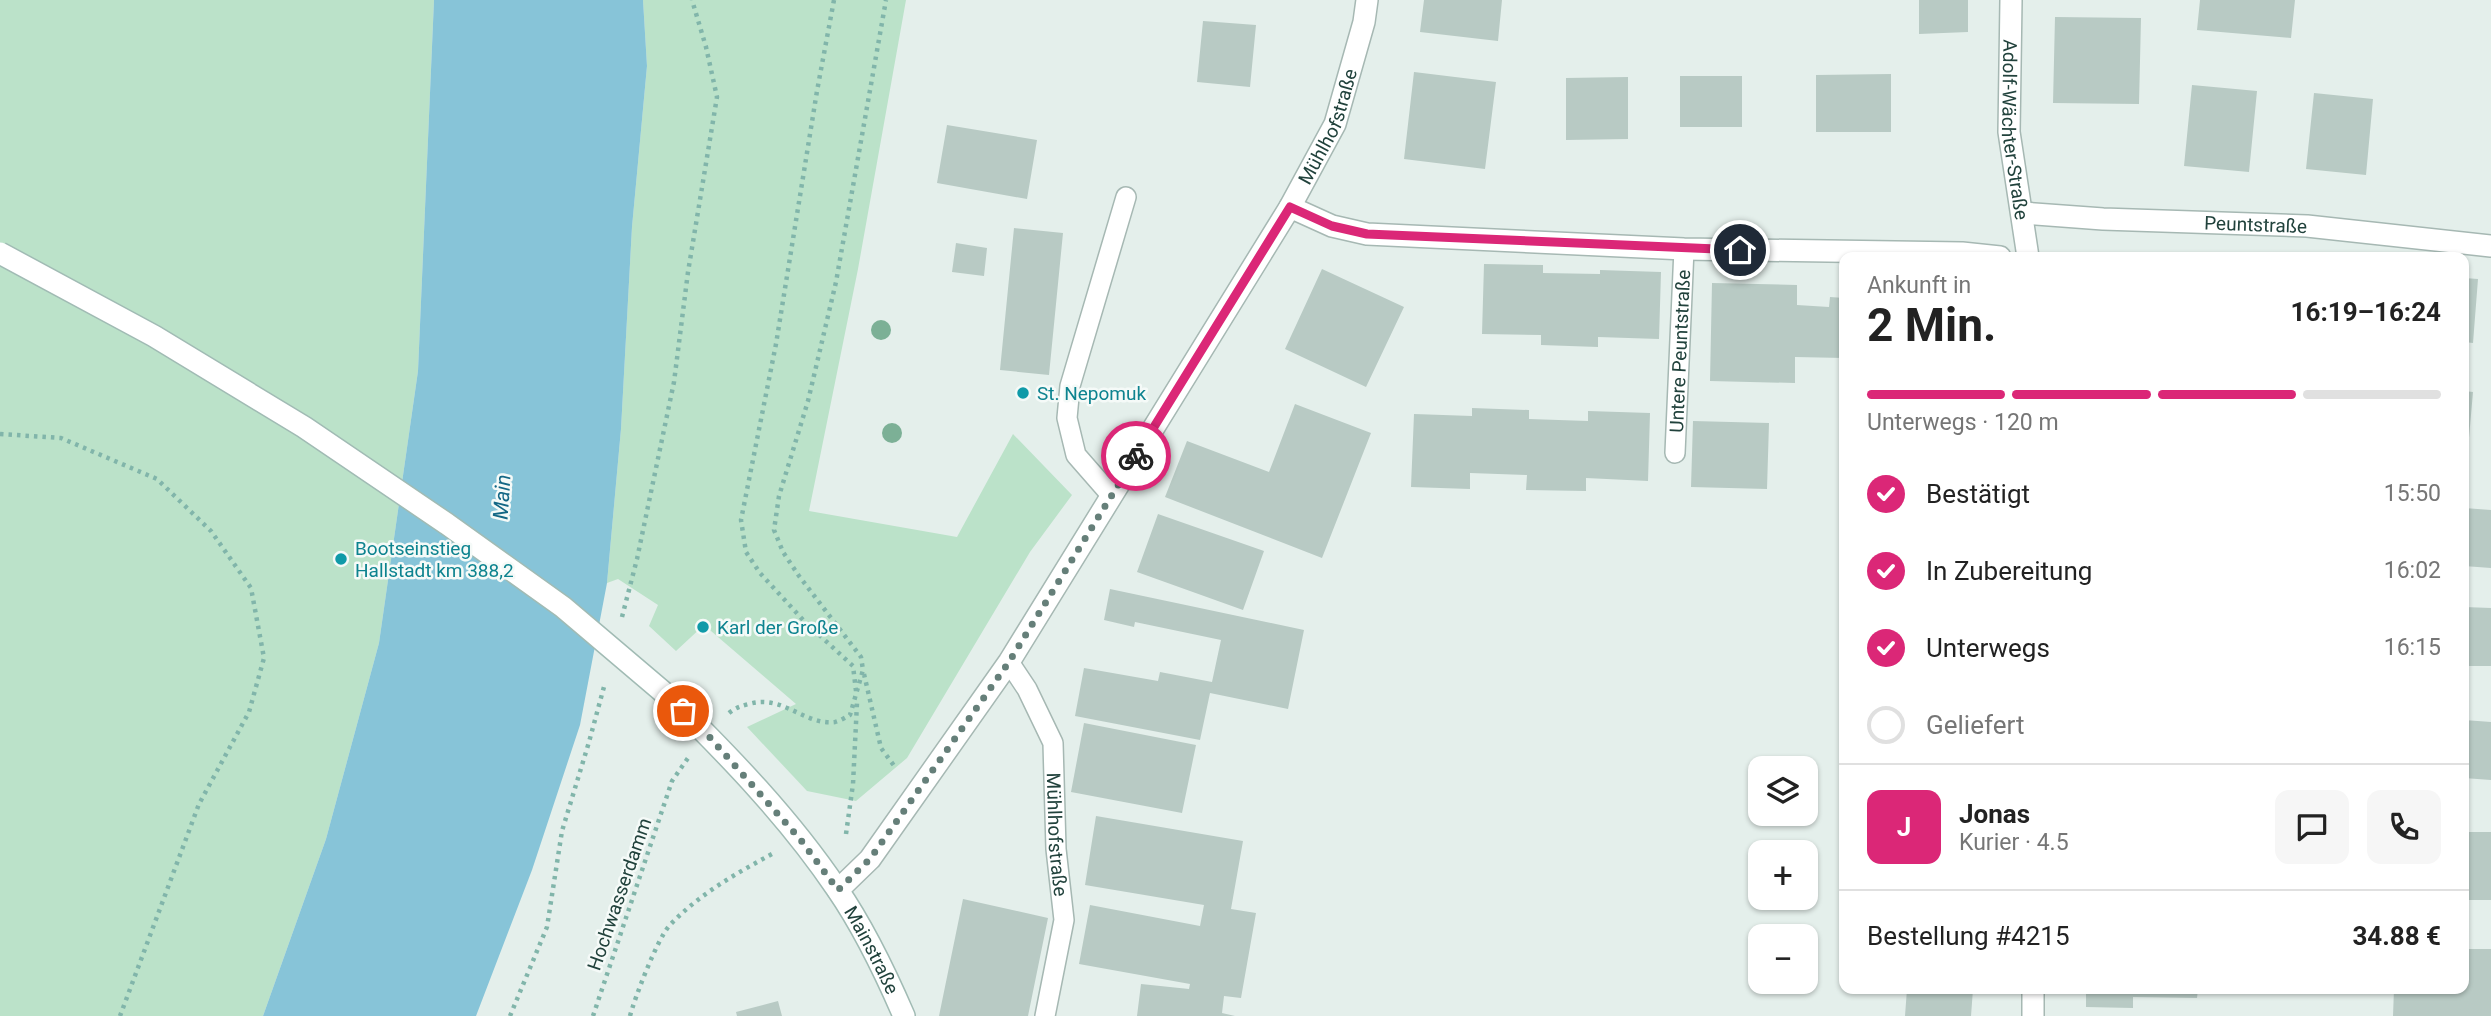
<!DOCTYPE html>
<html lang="de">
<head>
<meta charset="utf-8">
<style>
  :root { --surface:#fff; --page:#f6f6f6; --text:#222; --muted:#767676; --line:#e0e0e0; --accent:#db2777 }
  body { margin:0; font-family:Roboto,sans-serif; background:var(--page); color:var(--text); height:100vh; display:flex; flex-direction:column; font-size:26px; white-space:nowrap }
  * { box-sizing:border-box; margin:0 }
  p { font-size:23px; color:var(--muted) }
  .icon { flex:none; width:38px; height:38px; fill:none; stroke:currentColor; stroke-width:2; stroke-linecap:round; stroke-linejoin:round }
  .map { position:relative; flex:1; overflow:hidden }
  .drawer { position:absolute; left:1839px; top:252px; width:630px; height:742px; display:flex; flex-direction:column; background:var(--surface); border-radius:14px; box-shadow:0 2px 5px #0004 }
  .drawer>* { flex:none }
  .tools { position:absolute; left:1748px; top:756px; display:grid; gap:14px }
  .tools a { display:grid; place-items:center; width:70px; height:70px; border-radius:14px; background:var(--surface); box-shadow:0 2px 5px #0004; font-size:35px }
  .pin { position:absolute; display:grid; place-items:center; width:60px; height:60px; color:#fff; margin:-30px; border:4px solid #fff; border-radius:50%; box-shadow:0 2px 7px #0007 }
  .courier { position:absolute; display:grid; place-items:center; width:70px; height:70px; margin:-35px; border:5px solid #db2777; border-radius:50%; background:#fff; color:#222; box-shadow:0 2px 9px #0007 }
  .summary em { font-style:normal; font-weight:700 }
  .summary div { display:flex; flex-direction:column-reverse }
  .summary { display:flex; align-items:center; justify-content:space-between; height:119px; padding:0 28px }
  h1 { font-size:46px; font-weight:700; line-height:52px }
  .bar { display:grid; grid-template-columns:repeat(4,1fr); gap:10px 7px; align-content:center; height:84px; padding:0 28px }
  .bar i { height:9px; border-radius:5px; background:var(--line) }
  .bar .current { background:var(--accent) }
  .bar p { grid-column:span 4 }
  .line { display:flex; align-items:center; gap:18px; padding:0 28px; border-top:2px solid var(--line) }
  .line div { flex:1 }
  .round { display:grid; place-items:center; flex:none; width:74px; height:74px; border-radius:14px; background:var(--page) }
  ol { padding:0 28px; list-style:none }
  li { display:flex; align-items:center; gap:21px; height:77px }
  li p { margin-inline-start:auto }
  li .icon { padding:7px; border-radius:50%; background:var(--accent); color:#fff; stroke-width:4 }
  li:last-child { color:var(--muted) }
  li i { width:38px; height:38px; border:4px solid var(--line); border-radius:50% }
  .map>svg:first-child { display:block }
  .green { fill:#bbe2c9 }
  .water { fill:#87c4d8 }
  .building { fill:#b8cac4 }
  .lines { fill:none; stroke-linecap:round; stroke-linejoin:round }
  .lane-casing { stroke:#a6b8b3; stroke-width:22 }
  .street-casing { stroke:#a6b8b3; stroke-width:24 }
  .secondary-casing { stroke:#a1bbb4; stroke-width:24 }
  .path { stroke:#81b5aa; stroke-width:4.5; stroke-dasharray:3.5 5; stroke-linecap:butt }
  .lane { stroke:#fff; stroke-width:19 }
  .street { stroke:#fff; stroke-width:21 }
  .secondary { stroke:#fff; stroke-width:21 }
  .secondary-bridge-casing { stroke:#a1bbb4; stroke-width:24; stroke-linecap:butt }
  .secondary-bridge { stroke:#fff; stroke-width:21 }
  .tree { fill:#7cb096 }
  .done { stroke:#657f79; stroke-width:7; stroke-dasharray:0 12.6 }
  .route { stroke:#db2777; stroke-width:9 }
  .culture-dot { fill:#0f9aa8; stroke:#f5faf8; stroke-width:2.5 }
  .labels { text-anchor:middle; stroke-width:5; stroke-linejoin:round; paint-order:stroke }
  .street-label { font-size:19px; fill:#21423c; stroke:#f5faf8 }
  .culture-label { font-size:19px; fill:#0d838f; stroke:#f5faf8; text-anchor:start }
  .water-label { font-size:21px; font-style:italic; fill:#146785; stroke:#f5faf8 }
</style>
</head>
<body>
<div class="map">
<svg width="2491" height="1016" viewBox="0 0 2491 1016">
  <rect width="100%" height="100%" fill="#e4efeb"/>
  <path class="green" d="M0 0H434L418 371 379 643 326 839 263 1016H0Z
    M643 0H906L858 269 809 511 957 537 1013 434 1072 495 1030 552 907 758 856 801 807 791 747 727 796 704 704 625 676 651 649 626 658 605 618 579 607 583 621 429 632 227 647 66Z"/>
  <path class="water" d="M434 0H643L647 66 632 227 621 429 607 583 580 725 532 870 476 1016H263L326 839 379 643 418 371Z"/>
  <path class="building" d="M1424 0H1502L1498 41 1420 32Z
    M1919 0H1968V32L1919 34Z
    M2200 0H2295L2291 38 2197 30Z
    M2055 17 2141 18 2139 104 2053 103Z
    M1203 21 1256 25 1250 87 1197 82Z
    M1414 72 1496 82 1485 169 1404 159Z
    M1891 74V132H1816V75Z
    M1680 76H1742V127H1680Z
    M1628 77V139L1566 140V78Z
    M2192 85 2257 91 2249 172 2184 166Z
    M2314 93 2373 99 2366 175 2306 169Z
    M947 125 1037 140 1027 199 937 183Z
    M1014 228 1063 233 1049 375 1000 370Z
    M956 243 987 248 984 276 952 272Z
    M1484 264 1543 265V273L1600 274V270L1661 272 1659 339 1598 337V347L1541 345V335L1482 334Z
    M1322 269 1404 307 1366 387 1285 349Z
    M2464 278 2478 279 2473 343 2464 342Z
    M1712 283 1797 285V305L1829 307 1830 297 1844 298V358L1795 357V383L1710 381Z
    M2464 391 2473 392 2468 449H2464Z
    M1295 404 1371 433 1322 558 1165 497 1187 441 1269 472Z
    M1472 408 1529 410V419L1588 421V411L1650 413 1648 481 1586 478V491L1526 490 1527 475 1470 473V489L1411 487 1414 414 1472 416Z
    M1693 421 1769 423 1767 489 1691 487Z
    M2464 508 2491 510V568L2464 566Z
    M1158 514 1264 551 1243 610 1137 572Z
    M1110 589 1304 630 1288 709 1210 693 1200 740 1075 716 1084 668 1158 681 1160 672 1212 682 1221 640 1135 622 1134 627 1104 620Z
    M2464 607 2491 608V666H2464Z
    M2464 720 2491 722V780L2464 778Z
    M1084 723 1196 745 1182 813 1071 792Z
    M1096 816 1243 841 1231 909 1256 913 1241 998 1224 996 1222 1013 1235 1016H1137L1141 984 1189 989 1190 984 1079 964 1090 905 1200 926 1204 905 1085 885Z
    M2464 832H2491V900H2464Z
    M963 899 1048 918 1028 1016H939Z
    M2464 949H2491V1016H2393L2394 989H2464Z
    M1907 989H1973L1971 1016H1905Z
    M2086 989H2198L2197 998 2133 997V1008L2086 1007Z
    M778 1001 782 1016H737L736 1012Z"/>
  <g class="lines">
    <g class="lane-casing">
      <g id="lane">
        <path id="s1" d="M1675 453 1684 249"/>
        <path d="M1111 495 1076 455 1067 418 1070 386 1126 197"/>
        <path id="s2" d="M1009 662 1027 689 1053 743 1056 849 1064 920 1045 1016"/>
      </g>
    </g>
    <g class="street-casing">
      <g id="street">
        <path id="s3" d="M2011 0 2009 132 2028 257"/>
        <path d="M1290 207 1332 226 1367 234 1684 249 1962 253 2000 257"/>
        <path id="s4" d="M2022 213 2103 219 2307 226 2491 246"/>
        <path id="s5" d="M838 890 870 859 1009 662 1290 207 1335 124 1364 22 1367 0"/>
        <path d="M2033 989V1016"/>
      </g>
    </g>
    <g class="secondary-casing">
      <g id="secondary">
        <path id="s6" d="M669 697C729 756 790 819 837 889 864 928 885 972 904 1016"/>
      </g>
    </g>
    <path class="path" d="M834 0 817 91 776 344 741 520 746 552 760 573 804 621 853 666 856 691
      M0 434 61 438 157 479 211 531 251 588 264 658 249 712 199 804 120 1016
      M622 617 637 559 674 382 688 272 717 97 706 47 692 0
      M864 674 881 748 895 767
      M729 713C735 708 741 706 749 704 783 694 805 726 835 722 840 721 846 717 850 715L863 670 861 657 799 576 783 552 774 530 779 496 808 401 836 282 886 0
      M846 834 853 784 857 703
      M510 1016 547 927 562 831 589 742 605 683
      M593 1016 672 781 688 758
      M630 1016C635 997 657 940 669 926 698 895 735 874 772 854"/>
    <use href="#lane" class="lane"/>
    <use href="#street" class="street"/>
    <use href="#secondary" class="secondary"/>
    <g class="secondary-bridge-casing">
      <path id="secondary-bridge" d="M0 253 154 336 304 427 447 524 563 607 669 697"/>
    </g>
    <use href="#secondary-bridge" class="secondary-bridge"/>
  </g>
  <g class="tree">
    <circle cx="881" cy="330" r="10"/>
    <circle cx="892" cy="433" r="10"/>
  </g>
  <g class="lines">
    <path class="done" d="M683 711 706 733 800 839 838 890 870 859 1009 662 1136 456"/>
    <path class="route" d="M1136 456 1290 207 1332 226 1367 234 1740 250"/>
  </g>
  <g class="culture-dot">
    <circle cx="1023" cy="393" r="7"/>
    <circle cx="341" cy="559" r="7"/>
    <circle cx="703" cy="627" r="7"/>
  </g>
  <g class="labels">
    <g class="street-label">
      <text dy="7" stroke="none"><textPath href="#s5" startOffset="910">Mühlhofstraße</textPath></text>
      <text dy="7" stroke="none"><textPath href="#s3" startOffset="130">Adolf-Wächter-Straße</textPath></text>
      <text dy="7" stroke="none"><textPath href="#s4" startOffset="234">Peuntstraße</textPath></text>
      <text dy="7" stroke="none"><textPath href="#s1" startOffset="102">Untere Peuntstraße</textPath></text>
      <text dy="7" stroke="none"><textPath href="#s2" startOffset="184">Mühlhofstraße</textPath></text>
      <text transform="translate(619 894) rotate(-71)" y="7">Hochwasserdamm</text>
      <text dy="7" stroke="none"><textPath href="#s6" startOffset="326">Mainstraße</textPath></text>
    </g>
    <g class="culture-label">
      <text x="1037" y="400">St. Nepomuk</text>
      <text x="355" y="555">Bootseinstieg<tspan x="355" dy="22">Hallstadt km 388,2</tspan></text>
      <text x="717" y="634">Karl der Große</text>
    </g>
    <g class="water-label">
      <text transform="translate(502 497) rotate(-86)" y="7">Main</text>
    </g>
  </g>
</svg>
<div class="tools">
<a><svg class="icon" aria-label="layers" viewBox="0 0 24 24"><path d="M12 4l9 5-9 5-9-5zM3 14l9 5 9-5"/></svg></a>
<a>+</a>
<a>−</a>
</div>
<div class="pin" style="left:683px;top:711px;background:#ea580c"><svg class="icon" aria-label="bag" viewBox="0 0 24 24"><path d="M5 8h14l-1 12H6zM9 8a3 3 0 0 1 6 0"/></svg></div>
<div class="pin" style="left:1740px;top:250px;background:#1f2937"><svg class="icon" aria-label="home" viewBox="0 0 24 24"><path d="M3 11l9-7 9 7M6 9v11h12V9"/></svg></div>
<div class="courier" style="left:1136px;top:456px"><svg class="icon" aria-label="bike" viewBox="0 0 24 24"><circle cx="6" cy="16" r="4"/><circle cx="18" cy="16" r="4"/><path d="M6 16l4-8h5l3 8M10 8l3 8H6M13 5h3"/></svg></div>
<section class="drawer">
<div class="summary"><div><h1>2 Min.</h1><p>Ankunft in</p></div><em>16:19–16:24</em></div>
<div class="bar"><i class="current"></i><i class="current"></i><i class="current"></i><i></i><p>Unterwegs · 120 m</p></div>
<ol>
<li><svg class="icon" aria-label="check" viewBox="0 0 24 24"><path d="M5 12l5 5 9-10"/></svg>Bestätigt<p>15:50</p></li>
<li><svg class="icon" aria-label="check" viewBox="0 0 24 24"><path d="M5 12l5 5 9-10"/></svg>In Zubereitung<p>16:02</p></li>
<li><svg class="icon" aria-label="check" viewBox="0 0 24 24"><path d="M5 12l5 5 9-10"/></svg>Unterwegs<p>16:15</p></li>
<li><i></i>Geliefert</li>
</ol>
<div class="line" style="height:126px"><b class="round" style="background:var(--accent);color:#fff">J</b><div><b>Jonas</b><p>Kurier · 4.5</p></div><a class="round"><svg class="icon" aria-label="chat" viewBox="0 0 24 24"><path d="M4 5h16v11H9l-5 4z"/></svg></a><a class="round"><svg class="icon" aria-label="phone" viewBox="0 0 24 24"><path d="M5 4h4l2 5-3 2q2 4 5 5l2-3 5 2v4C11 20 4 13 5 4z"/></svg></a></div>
<div class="line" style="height:91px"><div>Bestellung #4215</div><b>34.88 €</b></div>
</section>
</div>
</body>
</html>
